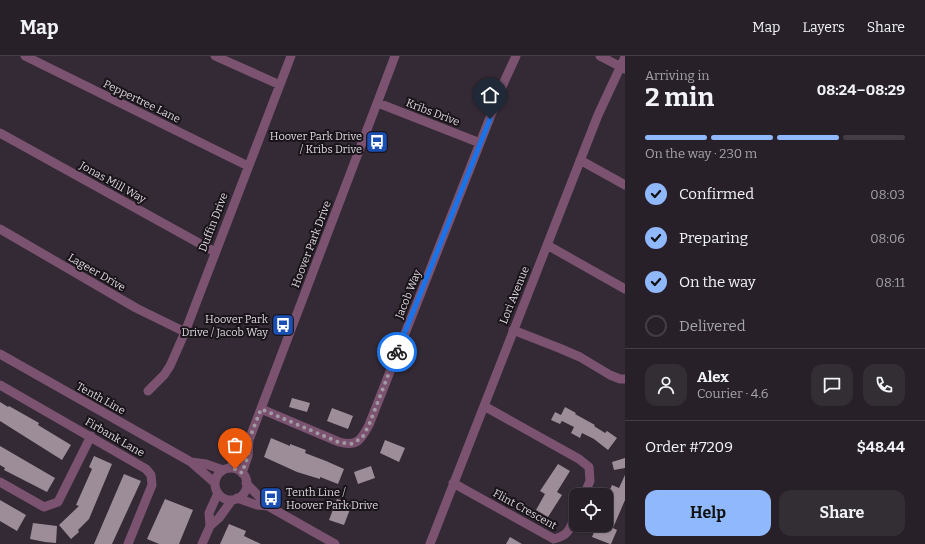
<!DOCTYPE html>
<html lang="en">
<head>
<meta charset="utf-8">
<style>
  :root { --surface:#272028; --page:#332d34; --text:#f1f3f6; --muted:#a4a3a8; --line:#433e45; --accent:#8fb8fd }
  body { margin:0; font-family:Bitter,serif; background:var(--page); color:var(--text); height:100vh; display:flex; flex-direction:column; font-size:15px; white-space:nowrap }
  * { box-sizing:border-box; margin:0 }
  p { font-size:13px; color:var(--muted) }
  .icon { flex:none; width:22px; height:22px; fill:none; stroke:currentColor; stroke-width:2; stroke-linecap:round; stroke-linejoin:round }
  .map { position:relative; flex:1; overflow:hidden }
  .panel { display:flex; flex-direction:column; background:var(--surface); width:300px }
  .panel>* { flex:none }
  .fabs { position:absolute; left:569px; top:432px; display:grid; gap:8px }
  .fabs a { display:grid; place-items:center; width:44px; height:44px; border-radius:8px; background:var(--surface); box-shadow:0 1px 3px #0004,0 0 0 1px var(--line); font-size:20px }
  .pin { position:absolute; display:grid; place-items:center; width:34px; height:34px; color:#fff; margin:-41px -17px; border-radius:50% 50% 50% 0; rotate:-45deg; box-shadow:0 0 4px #0007 }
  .pin .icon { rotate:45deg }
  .courier { position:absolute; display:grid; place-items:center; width:40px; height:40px; margin:-20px; border:3px solid #1a73e8; border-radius:50%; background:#fff; color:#222; box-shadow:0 1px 5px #0007 }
  .headline em { font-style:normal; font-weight:700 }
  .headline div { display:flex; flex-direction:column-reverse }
  .headline { display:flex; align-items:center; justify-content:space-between; height:68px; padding:0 20px }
  h1 { font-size:26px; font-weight:700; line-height:30px }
  .bar { display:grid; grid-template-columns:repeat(4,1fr); gap:6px 4px; align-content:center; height:48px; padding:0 20px }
  .bar i { height:5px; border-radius:3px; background:var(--line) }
  .bar .current { background:var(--accent) }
  .bar p { grid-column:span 4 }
  .line { display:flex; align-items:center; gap:10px; padding:0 20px; border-top:1px solid var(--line) }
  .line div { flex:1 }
  .round { display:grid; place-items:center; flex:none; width:42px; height:42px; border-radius:12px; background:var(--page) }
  ol { padding:0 20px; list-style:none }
  li { display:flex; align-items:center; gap:12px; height:44px }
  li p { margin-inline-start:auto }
  li .icon { padding:4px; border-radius:50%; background:var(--accent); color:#111; stroke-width:4 }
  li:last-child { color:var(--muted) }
  li i { width:22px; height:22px; border:2px solid var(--line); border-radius:50% }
  .button { display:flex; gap:8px; margin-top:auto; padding:8px 20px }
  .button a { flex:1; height:46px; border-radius:12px; background:var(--accent); color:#111; font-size:16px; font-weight:700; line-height:46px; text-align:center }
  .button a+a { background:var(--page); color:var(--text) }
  header { display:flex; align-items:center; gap:24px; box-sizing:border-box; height:56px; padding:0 20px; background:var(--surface); border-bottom:1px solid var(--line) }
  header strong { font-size:19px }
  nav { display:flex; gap:22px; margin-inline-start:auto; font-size:14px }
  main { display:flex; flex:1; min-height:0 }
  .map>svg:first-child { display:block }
  .building { fill:#9d8d98 }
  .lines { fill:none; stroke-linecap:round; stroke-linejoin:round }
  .minor { stroke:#7b5370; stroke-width:9 }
  .done { stroke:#a199a2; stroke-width:4; stroke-dasharray:0 7.2 }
  .route { stroke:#1a73e8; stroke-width:5 }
  .labels { text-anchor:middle; stroke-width:4; stroke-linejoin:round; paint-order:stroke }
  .street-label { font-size:11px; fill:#dcd5dd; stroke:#191419 }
  .poi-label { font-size:11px; fill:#dcd5dd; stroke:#191419; text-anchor:end }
</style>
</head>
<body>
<header>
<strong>Map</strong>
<nav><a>Map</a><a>Layers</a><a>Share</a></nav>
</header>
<main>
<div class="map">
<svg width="625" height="488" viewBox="0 0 625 488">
  <rect width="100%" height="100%" fill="#342a35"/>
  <path class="building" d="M292 342 310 347 307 356 289 351Z
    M0 346 8 351 9 350 39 367 38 369 71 389 62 404 0 365Z
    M565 351 576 357 575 358 595 369 594 370 605 377 607 375 617 382 608 394 594 383 582 377 580 382 571 377 574 371 562 365 560 368 551 364 555 356 561 359Z
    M332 352 353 360 348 373 327 365Z
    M271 382 290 390V388L306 394 305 397 326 405 344 413 338 428 320 421V423L297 416 264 401Z
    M385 384 405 392 399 406 380 397Z
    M0 390 55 422 47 436 4 414 5 412 0 409Z
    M94 400 112 408 89 463 78 474 79 476 71 483 59 469 79 450 76 449 92 413 89 411Z
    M625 402V412L614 414 612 406Z
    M558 408 570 415 557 436 562 439 548 461 536 454 545 438 540 435Z
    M371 410 375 422 358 428 354 416Z
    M124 418 141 425 112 488H94Z
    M625 419V444L613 472 617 474 611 488H610L592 481 595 474 602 477 608 464 606 463V448L611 436H609L612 429 619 432Z
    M165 443 193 454 179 488H159L147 483Z
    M337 443 352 448 344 469 329 464Z
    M0 444 26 459 17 475 0 465Z
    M33 467 57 470 56 487 45 486 30 483Z
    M229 468 246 475 244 480 261 488H220Z
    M510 481 522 488H506Z"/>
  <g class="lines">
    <path class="minor" d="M25 0 248 110
      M215 0 280 29
      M600 0 625 13
      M378 47 480 87
      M0 77 215 196
      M580 104 625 129
      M0 173 136 252 185 276
      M547 189 625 233
      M513 274 559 292 580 301 610 319 620 323H625
      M0 298 191 406 215 427
      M0 329 146 413 151 419 152 429 128 488
      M148 335 164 319 170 310 185 276 291 0
      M484 350 579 403 589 411 590 425 584 439
      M261 353 339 386C357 391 361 384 369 369L504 26 516 0
      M191 406 206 408 223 414
      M230 412 249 384 395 0
      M215 428a16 16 0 1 1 32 0a16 16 0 1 1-32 0Z
      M242 417 248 400 249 384
      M0 426 44 451 58 446 91 380
      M246 427 268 450 335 488
      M453 427 554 483C570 479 570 472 576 458
      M237 442 257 449 268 450
      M210 470 209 457 218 437
      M202 488 210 470 219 462 232 444
      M430 488 598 59 625 1"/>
  </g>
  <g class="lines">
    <path class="done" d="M235 413 242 417 248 400 249 384 261 353 338 386 351 388 362 382 369 369 397 296"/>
    <path class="route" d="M397 296 490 63"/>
  </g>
  <defs>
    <g id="bus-square" transform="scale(1.15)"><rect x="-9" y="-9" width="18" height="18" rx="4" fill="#1a4fb4" stroke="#191419"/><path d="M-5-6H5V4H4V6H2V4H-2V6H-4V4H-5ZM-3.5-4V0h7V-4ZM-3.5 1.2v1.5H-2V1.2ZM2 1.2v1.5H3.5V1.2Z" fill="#fff"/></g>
  </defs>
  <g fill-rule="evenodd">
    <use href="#bus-square" x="377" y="86"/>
    <use href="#bus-square" x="283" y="269"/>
    <use href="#bus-square" x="271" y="442"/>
  </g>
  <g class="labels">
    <g class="street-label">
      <text transform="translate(142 45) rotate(26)" y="4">Peppertree Lane</text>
      <text transform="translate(433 56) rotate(21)" y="4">Kribs Drive</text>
      <text transform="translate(113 126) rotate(29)" y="4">Jonas Mill Way</text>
      <text transform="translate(213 166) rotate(-69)" y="4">Duffin Drive</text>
      <text transform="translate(311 188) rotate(-69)" y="4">Hoover Park Drive</text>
      <text transform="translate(97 216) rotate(30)" y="4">Lageer Drive</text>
      <text transform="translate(408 238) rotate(-68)" y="4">Jacob Way</text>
      <text transform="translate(514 239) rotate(-68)" y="4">Lori Avenue</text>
      <text transform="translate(101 342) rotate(29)" y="4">Tenth Line</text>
      <text transform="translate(115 381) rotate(30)" y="4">Firbank Lane</text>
      <text transform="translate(525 453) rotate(29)" y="4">Flint Crescent</text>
    </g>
    <g class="poi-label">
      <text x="362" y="84">Hoover Park Drive<tspan x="362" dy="13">/ Kribs Drive</tspan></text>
      <text x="268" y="267">Hoover Park<tspan x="268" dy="13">Drive / Jacob Way</tspan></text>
      <text x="286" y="440" text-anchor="start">Tenth Line /<tspan x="286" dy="13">Hoover Park Drive</tspan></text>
    </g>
  </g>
</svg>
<div class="fabs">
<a><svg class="icon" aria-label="locate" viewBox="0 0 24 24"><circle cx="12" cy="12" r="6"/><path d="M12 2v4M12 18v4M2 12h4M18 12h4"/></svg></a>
</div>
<div class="pin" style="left:235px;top:413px;background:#ea580c"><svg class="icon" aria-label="bag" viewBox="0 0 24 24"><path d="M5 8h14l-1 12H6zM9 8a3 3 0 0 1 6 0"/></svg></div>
<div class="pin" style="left:490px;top:63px;background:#1f2937"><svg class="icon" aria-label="home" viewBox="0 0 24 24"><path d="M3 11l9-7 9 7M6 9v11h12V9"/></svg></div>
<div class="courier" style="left:397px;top:296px"><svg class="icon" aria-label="bike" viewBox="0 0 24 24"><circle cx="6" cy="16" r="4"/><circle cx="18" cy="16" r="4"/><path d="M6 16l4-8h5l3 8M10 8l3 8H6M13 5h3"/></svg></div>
</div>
<section class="panel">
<div class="headline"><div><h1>2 min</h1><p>Arriving in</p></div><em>08:24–08:29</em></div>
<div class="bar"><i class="current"></i><i class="current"></i><i class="current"></i><i></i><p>On the way · 230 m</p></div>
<ol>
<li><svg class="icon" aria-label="check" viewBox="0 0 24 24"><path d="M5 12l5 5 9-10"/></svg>Confirmed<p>08:03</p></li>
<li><svg class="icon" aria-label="check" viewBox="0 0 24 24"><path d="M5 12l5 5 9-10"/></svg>Preparing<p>08:06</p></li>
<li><svg class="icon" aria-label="check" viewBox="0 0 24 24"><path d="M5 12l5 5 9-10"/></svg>On the way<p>08:11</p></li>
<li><i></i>Delivered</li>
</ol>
<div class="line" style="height:72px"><a class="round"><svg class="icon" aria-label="person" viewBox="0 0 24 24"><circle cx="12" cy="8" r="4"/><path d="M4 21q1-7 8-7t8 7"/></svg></a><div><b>Alex</b><p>Courier · 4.6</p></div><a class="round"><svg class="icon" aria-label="chat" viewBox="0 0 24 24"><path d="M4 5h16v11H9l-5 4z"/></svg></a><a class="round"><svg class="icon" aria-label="phone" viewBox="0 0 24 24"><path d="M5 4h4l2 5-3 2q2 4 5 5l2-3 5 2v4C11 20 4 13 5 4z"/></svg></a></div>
<div class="line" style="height:52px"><div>Order #7209</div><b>$48.44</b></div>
<div class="button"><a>Help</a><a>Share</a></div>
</section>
</main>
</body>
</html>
